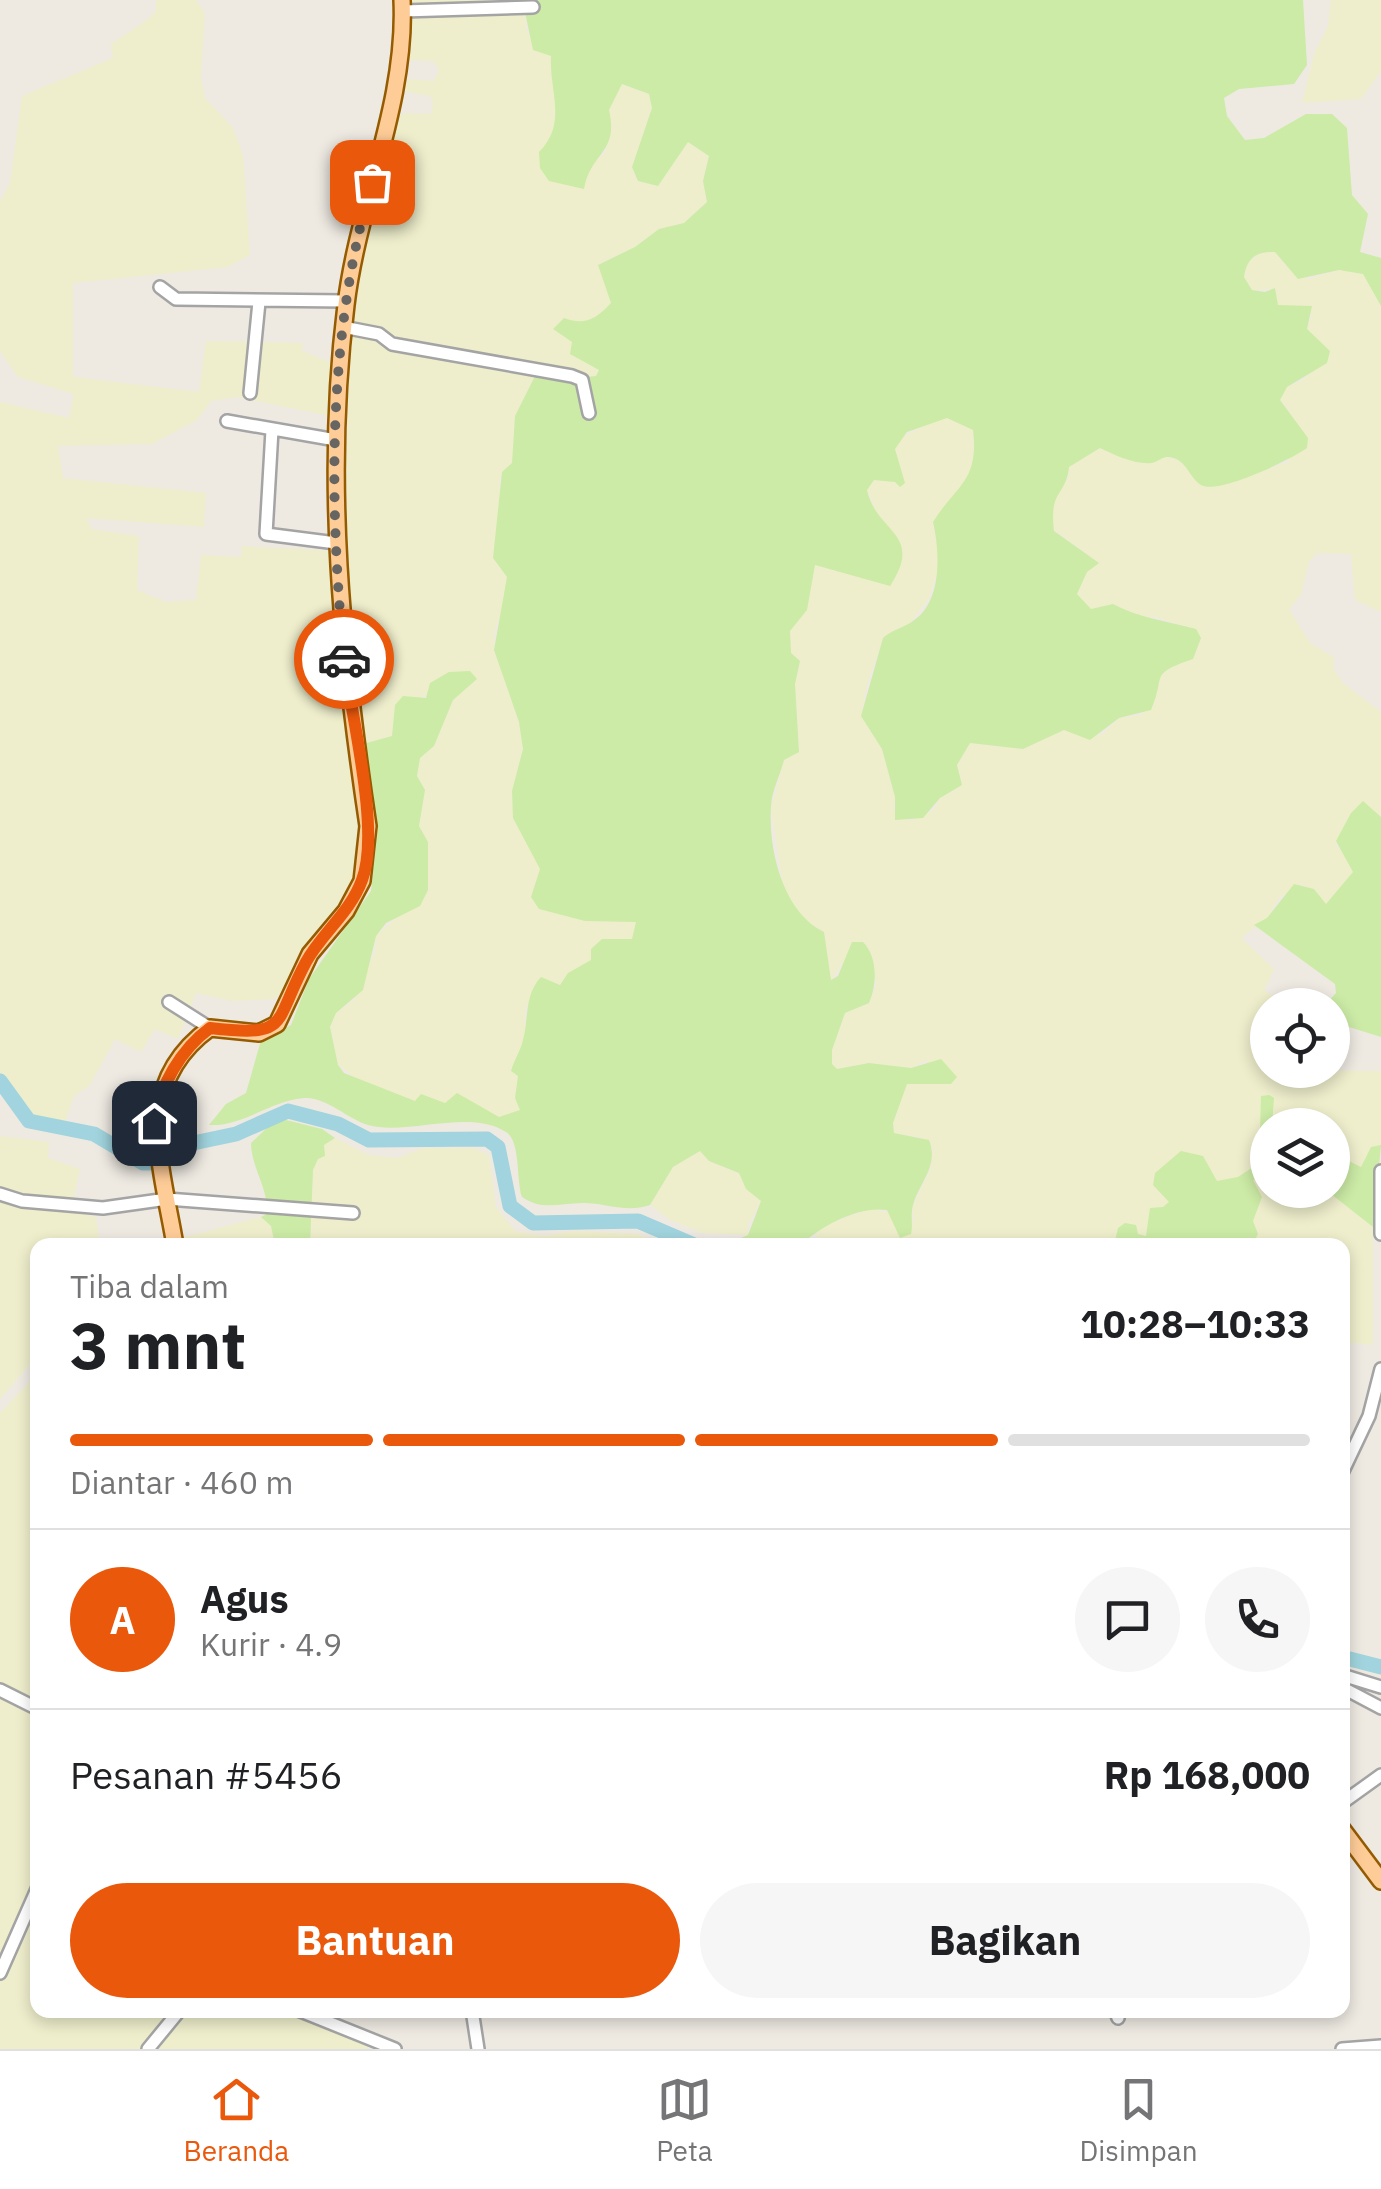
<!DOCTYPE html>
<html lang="id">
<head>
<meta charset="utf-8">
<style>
  :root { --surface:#fff; --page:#f6f6f6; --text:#202124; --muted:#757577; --line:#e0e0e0; --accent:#ea580c }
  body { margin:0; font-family:"IBM Plex Sans",sans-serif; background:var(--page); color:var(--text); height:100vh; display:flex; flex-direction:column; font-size:38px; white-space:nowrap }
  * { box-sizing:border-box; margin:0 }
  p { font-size:32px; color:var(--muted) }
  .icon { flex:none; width:55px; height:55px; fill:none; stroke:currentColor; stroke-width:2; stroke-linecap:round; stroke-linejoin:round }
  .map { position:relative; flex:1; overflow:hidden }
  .sheet { position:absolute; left:30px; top:1238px; width:1320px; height:780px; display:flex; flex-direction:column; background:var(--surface); border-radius:20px; box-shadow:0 5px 15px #0003 }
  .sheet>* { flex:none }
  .fabs { position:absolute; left:1250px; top:988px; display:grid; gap:20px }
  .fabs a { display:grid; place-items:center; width:100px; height:100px; border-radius:50%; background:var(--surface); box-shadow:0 5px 15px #0003; font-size:50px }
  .pin { position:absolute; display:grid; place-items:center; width:85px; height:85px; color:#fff; margin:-42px; border-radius:20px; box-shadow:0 5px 15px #0006 }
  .courier { position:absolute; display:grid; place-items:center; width:100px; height:100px; margin:-50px; border:8px solid #ea580c; border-radius:50%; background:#fff; color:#222; box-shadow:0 2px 12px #0007 }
  .head em { font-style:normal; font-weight:700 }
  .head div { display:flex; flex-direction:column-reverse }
  .head { display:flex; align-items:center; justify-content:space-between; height:170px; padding:0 40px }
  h1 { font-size:65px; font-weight:700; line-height:75px }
  .bar { display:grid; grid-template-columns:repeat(4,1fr); gap:15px 10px; align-content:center; height:120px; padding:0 40px }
  .bar i { height:12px; border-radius:8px; background:var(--line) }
  .bar .active { background:var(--accent) }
  .bar p { grid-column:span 4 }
  .line { display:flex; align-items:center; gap:25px; padding:0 40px; border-top:2px solid var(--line) }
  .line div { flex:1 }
  .round { display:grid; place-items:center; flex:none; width:105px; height:105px; border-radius:52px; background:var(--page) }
  .button { display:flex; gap:20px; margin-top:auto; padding:20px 40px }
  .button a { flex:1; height:115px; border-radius:60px; background:var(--accent); color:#fff; font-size:40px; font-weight:700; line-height:115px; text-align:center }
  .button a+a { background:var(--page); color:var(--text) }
  .dock { display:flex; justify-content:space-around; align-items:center; height:140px; border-top:2px solid var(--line); background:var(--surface); font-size:28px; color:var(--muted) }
  .dock a { display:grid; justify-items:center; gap:5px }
  .dock .active { color:var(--accent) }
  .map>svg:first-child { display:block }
  .farmland { fill:#eec }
  .grass { fill:#cceba6 }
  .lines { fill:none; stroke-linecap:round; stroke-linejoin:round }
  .river { stroke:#a1d4de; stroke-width:15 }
  .minor-casing { stroke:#a4a4a4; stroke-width:16 }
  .major-casing { stroke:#955b00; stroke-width:20 }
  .minor { stroke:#fff; stroke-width:11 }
  .major { stroke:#fecc97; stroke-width:15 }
  .done { stroke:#666562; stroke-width:10; stroke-dasharray:0 18 }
  .route { stroke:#ea580c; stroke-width:12 }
</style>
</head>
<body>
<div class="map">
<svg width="1381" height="2049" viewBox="0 0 1381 2049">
  <rect width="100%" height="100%" fill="#eeeae2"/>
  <path class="farmland" d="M156 0H196L205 13 201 77 205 98 233 128 243 155 250 255 228 267 73 283V377L199 392 206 341 303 343 302 351 338 365 334 417 237 397 211 401 197 420 152 444 58 446 63 478 206 493 204 527 87 518 91 529 139 536 137 590 166 602 196 600 201 555 241 557 242 546 333 551 362 823 360 881 282 993 273 999 232 1001 196 993 178 1039 155 1029 141 1052 115 1039 90 1085 74 1096 64 1125 37 1121 0 1073V402L69 418 74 394 18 377 0 351V201L10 183 22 96 113 58 111 44 147 20 156 11Z
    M411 0H513L525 12 527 33 552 56 558 109 553 138 588 167 606 152 609 110 621 84 649 94 652 108 632 167 637 181 658 186 688 142 709 156 703 181 707 202 684 223 659 229 635 247 599 264 611 303 597 318 554 329 573 342 571 354 600 370 596 376 577 378 538 370 515 416 512 463 502 472 499 484 501 499 493 558 507 577 508 594 495 630 494 650 519 722 523 749 512 791 513 818 534 852 540 869 537 881 553 910 585 921 637 922 638 927 632 939H602L592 960 560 985 532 997 525 1010V1037L511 1071 518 1076 516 1098 520 1110 499 1117 465 1101 452 1099 445 1104 422 1094 415 1101 359 1081 338 1064 330 1027 336 1013 354 1000 375 951 376 936 428 890V842L419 826 425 790 417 776 420 757 434 746 453 700 476 679 395 706 392 736 363 744 349 630 345 482 351 316 356 275 387 181 397 119 404 113 431 114 433 103 430 96 406 92 404 86 409 79 434 81 439 69 433 61 406 60Z
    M1331 0H1381V71L1361 99 1302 103 1314 54 1328 26Z
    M1262 251 1275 252 1289 269 1309 279 1339 270 1363 274 1381 306V612L1355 600 1351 554 1318 553 1309 561 1301 595 1289 609 1310 643 1334 657 1333 668 1343 683 1381 712V817L1363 802 1347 820 1336 846 1347 856 1353 872 1326 904 1302 884 1279 898 1267 918 1241 938 1274 969 1264 990 1288 1005H1268V1070L1381 1071V1145L1362 1168 1333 1153 1332 1125H1268V1190H1326L1373 1227V1345L1343 1342 1342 1245H852L815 1237 820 1227 872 1208 914 1221 912 1208 930 1170 933 1149 920 1137 894 1133 893 1123 907 1084 932 1081 927 1060 911 1068 869 1063 837 1069 832 1064V1050L845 1013 869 1003 876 987 873 959 842 964 831 980 824 932 804 920 783 888 771 808 784 760 799 751 795 684 800 661 791 653 790 630 806 610 815 565 890 585 876 512 867 490 874 480 895 482V449L901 438 933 421 947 418 973 430 974 463 967 483 933 522 941 563 928 600 910 623 883 639 867 684 861 716 882 749 895 797 893 809 911 821 934 810 940 798 962 785 957 765 970 743 1023 749 1063 730 1102 735 1119 718 1142 715 1157 690 1156 680 1173 665 1193 659 1201 638 1187 627 1156 617H1138L1113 604 1091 610 1077 594 1087 571 1099 563 1054 530 1051 505 1068 478 1069 467 1100 448 1141 462 1167 457 1183 462 1201 485 1214 487 1289 462 1288 409 1280 400 1287 387 1302 381 1330 352 1307 329 1312 314 1277 305 1270 289 1252 290 1244 277 1246 264Z
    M0 1136 49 1142 48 1158 80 1169 71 1210 96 1217 100 1245H38L37 1356 0 1399Z
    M335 1138 369 1155 398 1158 423 1148H474L489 1155 496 1207 515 1231 544 1236 574 1231 638 1234 661 1245H310L313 1170 324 1145Z
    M700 1151 709 1161 739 1174 746 1189 761 1201 747 1226 748 1235 703 1233 670 1220 650 1205 673 1167Z
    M261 1217 271 1226 275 1245H184L182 1238Z
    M37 1374 38 2010H318L317 2024 359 2040 369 2049H0V1413Z"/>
  <path class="grass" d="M513 0H1303L1307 65 1294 84 1239 89 1224 98 1227 116 1245 140 1264 138 1306 114H1332L1347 128 1352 195 1368 214 1360 252 1381 258V306L1363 274 1339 270 1298 279 1275 252C1256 251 1247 258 1244 277L1252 290 1265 292 1275 288 1278 305 1312 306 1307 329 1330 351 1327 363 1287 387 1280 400 1308 438 1307 448C1292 459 1218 495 1201 485 1188 477 1186 456 1166 457 1161 458 1157 462 1152 463 1135 465 1115 455 1100 448L1069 467C1066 497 1049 488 1054 531L1099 563 1087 572 1077 594 1091 609 1113 604C1139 618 1167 621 1196 629L1201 638 1193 659C1147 675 1167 674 1151 710L1119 718 1090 740 1064 730 1023 749 970 743 957 765 962 785 940 798 923 818 895 820V797L882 749 861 716 883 638C892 630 900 629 910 623 943 604 940 553 933 522 957 484 979 482 973 430L947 418 907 432 895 449 905 483 900 487 895 482 874 480 867 490C876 533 925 533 890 586L815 565 807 610 790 631 791 653 800 661 795 684 799 752 784 760C780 776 772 790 771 806 768 850 783 912 824 932L831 980 838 976 852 942H863C878 957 877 985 869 1003L845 1013 832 1050V1064L837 1069 869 1063 911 1068 941 1059 957 1077 951 1084H907L893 1123 894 1133 929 1140C940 1168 916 1185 912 1210 911 1218 913 1225 911 1234L900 1238 887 1210C858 1206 821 1226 801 1245H746L741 1238 748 1235 761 1201 746 1189 739 1173 709 1161 700 1151 673 1167 650 1205C627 1213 609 1204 586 1203 561 1202 544 1212 522 1197 516 1181 521 1141 506 1132 470 1108 407 1136 368 1125 348 1119 326 1097 305 1098 271 1100 243 1127 209 1125L226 1104 246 1093 261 1040 291 1025 309 979 371 891 378 828 363 744 392 736 395 705 403 696 426 698 430 683 449 672 470 671 477 679 453 700 434 746 420 758 417 776 425 790 419 826 428 842V890L420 906 386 923 376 936 363 990 336 1013 330 1027 338 1065 344 1073 415 1101 421 1094 445 1103 457 1093 499 1117 520 1110 515 1098 518 1076 511 1071C514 1060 521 1050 523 1040 529 1018 524 995 541 977L560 985 568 973 591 960V949L602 939H632L636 922 585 921 539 909 531 897 540 869 513 818 512 791 523 749 519 722 494 650 507 577 493 558 502 472 512 463 515 416 538 370 576 378 596 376 599 370 570 354 572 342 553 329 564 318C585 326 596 319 611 303L598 265 635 247 659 229 684 223 707 202 703 181 709 156 688 142 658 186 638 181 632 167 652 108 649 94 622 84 609 110C619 154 591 151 584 189L549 181 540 168 539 152C568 123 549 92 551 56L533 50 525 12Z
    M1363 801 1381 817V1037L1333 1022 1332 1005H1325L1336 993 1335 984 1254 925 1267 918 1294 884 1314 889 1326 904 1353 872 1336 841 1351 813Z
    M1269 1095 1274 1098 1272 1125H1268L1267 1172 1253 1180 1262 1197 1253 1221 1258 1234 1252 1245H1114L1118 1228 1125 1223 1136 1225 1138 1234 1146 1236 1150 1208 1163 1207 1169 1202 1153 1185 1155 1173 1181 1151 1203 1156 1217 1181 1238 1177 1259 1163 1261 1096Z
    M286 1120 322 1129 335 1138 324 1145 325 1156 318 1159 313 1170 310 1245H275L271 1226 261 1217 267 1214C269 1189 251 1167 251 1143L270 1125Z
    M1381 1145 1373 1227 1326 1190H1332L1333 1153 1361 1167 1371 1147Z"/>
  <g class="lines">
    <path class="river" d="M0 1081 29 1121 94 1134 143 1163H152L179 1146 236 1134 288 1111 338 1124 369 1140 487 1139 498 1147 510 1206 533 1223 638 1221 694 1245
      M1342 1657 1381 1667"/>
    <g class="minor-casing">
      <path id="minor" d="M403 11 533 7
        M160 287 176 299 346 301
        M343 327 379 334 392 344 572 376 582 380 589 413
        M250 393 259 302
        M227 421 336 440
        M272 430 266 534 336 543
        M169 1002 210 1028
        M1381 1171V1234
        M0 1194 22 1201 103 1208 167 1199 353 1213
        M1342 1473 1369 1416 1381 1369
        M1342 1675 1381 1687
        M0 1690 38 1709
        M1347 1690 1381 1708
        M1342 1803 1381 1775
        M0 1973 38 1887
        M298 2010 395 2049
        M472 2010 478 2049
        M1115 2010 1118 2018
        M148 2049 180 2010
        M1342 2049 1381 2046"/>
    </g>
    <g class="major-casing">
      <path id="major" d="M175 1245C162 1166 131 1085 210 1028L259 1033 277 1024 310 954 346 911 362 881 368 826C342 652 324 480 346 305 358 203 407 104 402 0
        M1342 1829 1381 1881"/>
    </g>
    <use href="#minor" class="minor"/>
    <use href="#major" class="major"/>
  </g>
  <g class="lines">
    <path class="done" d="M344 659C329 501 327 336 372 182"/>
    <path class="route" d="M154 1123C159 1087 181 1049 210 1028 292 1037 272 1025 306 962 322 933 350 913 362 880 381 831 351 715 344 659"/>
  </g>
</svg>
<div class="fabs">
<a><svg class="icon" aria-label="locate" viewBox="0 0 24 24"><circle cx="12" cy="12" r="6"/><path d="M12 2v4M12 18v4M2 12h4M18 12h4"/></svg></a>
<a><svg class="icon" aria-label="layers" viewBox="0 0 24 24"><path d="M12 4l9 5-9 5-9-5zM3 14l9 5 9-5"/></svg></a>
</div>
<div class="pin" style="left:372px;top:182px;background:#ea580c"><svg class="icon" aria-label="bag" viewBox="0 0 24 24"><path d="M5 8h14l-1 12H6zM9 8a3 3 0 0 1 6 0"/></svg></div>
<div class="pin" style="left:154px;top:1123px;background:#1f2937"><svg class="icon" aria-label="home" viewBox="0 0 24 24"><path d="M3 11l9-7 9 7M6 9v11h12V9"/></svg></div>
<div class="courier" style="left:344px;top:659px"><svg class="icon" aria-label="car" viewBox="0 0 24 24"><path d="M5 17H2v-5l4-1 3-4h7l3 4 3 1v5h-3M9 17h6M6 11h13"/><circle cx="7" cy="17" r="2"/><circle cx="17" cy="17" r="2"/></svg></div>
<section class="sheet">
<div class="head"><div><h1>3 mnt</h1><p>Tiba dalam</p></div><em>10:28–10:33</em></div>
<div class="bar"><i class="active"></i><i class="active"></i><i class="active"></i><i></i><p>Diantar · 460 m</p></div>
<div class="line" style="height:180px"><b class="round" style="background:var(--accent);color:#fff">A</b><div><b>Agus</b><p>Kurir · 4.9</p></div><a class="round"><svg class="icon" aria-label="chat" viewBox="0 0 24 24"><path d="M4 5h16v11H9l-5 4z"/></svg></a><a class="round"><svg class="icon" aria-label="phone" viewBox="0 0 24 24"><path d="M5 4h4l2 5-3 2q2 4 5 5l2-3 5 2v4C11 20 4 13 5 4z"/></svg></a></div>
<div class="line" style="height:130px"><div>Pesanan #5456</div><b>Rp 168,000</b></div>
<div class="button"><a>Bantuan</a><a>Bagikan</a></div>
</section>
</div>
<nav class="dock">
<a class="active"><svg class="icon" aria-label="home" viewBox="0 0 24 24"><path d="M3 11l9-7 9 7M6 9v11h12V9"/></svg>Beranda</a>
<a><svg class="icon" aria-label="map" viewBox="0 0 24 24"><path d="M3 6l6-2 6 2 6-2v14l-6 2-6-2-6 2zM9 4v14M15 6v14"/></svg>Peta</a>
<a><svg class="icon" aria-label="saved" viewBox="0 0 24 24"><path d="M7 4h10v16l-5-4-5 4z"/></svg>Disimpan</a>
</nav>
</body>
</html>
